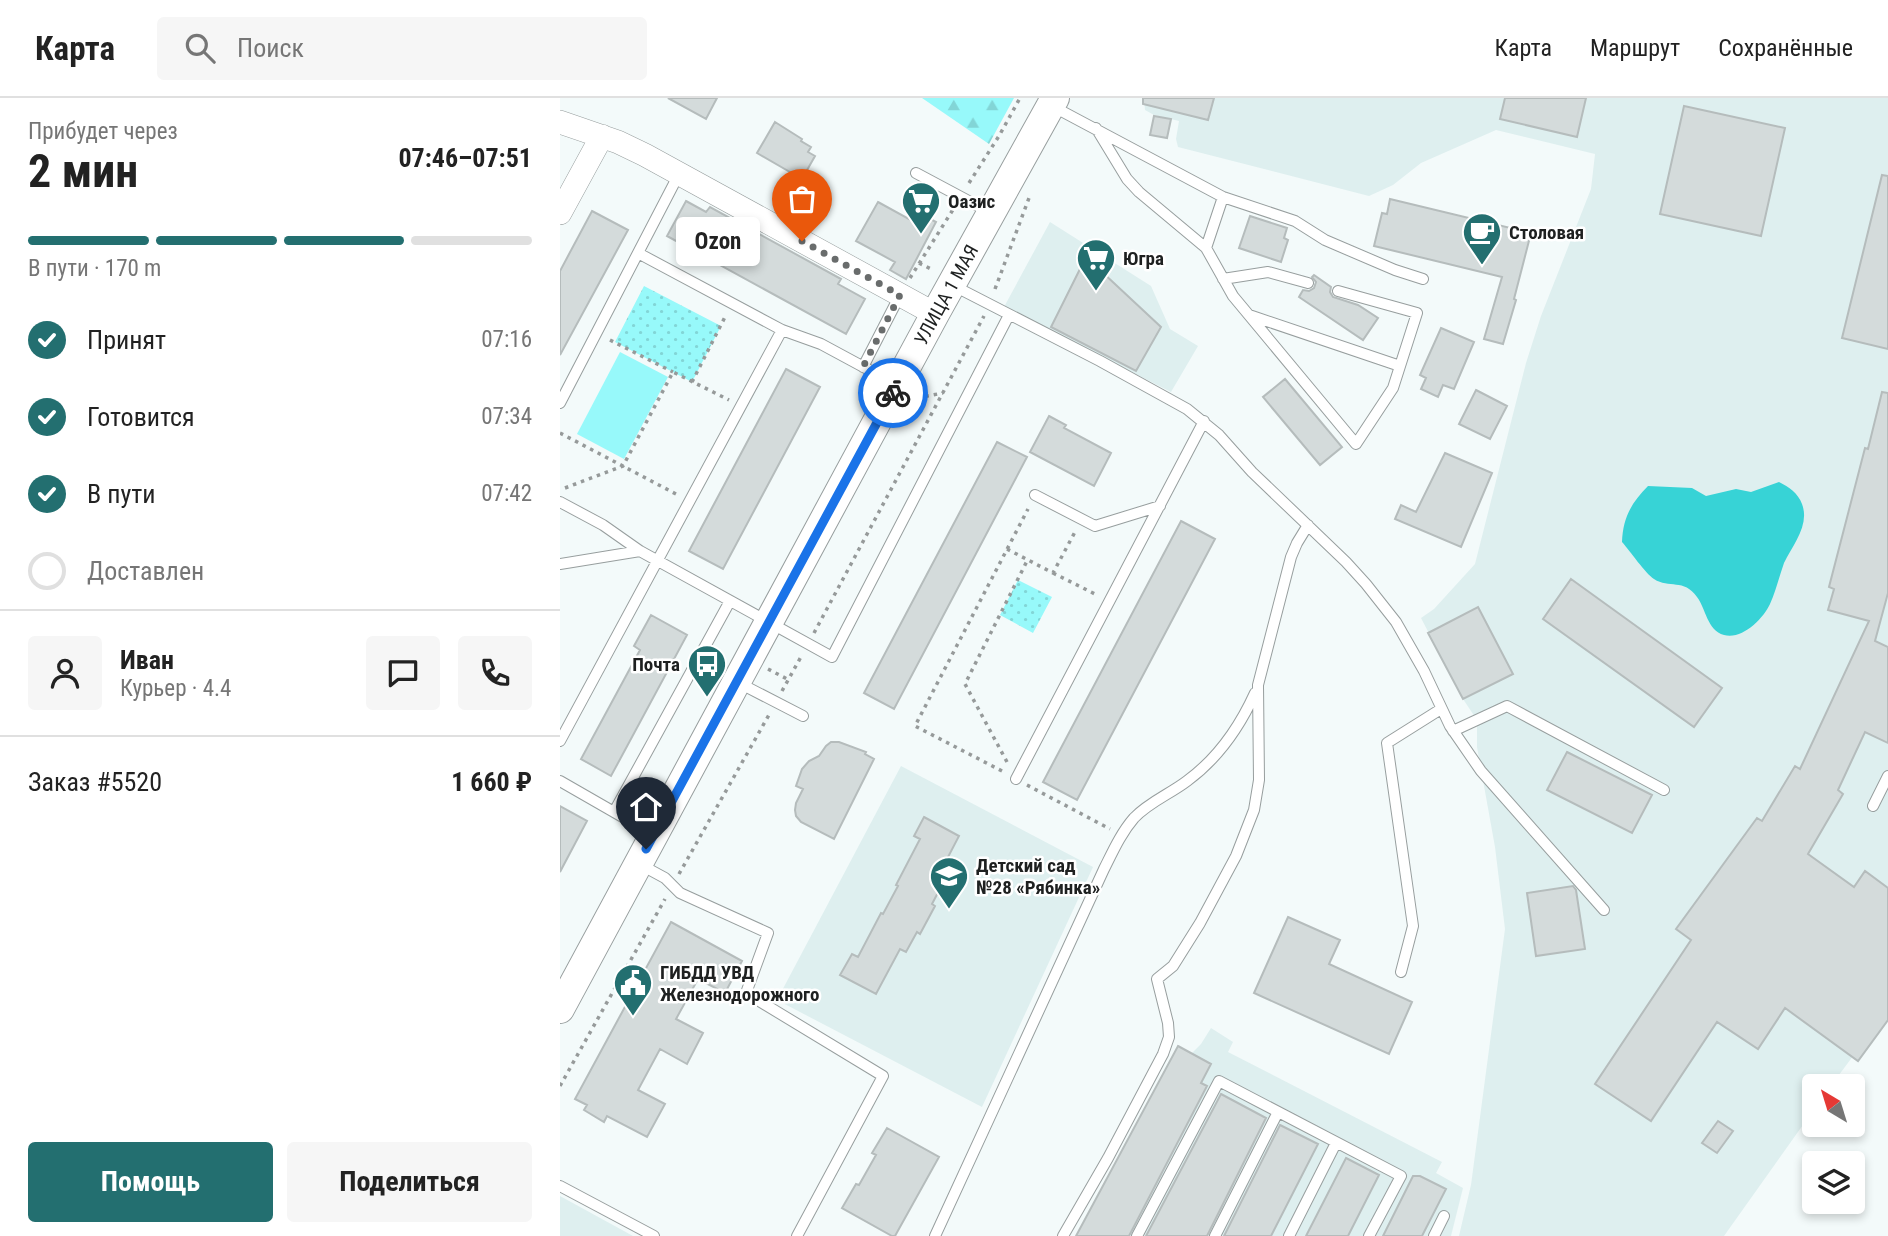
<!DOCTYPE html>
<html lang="ru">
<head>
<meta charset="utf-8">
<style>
  :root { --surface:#fff; --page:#f6f6f6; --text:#222; --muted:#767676; --line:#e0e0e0; --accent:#236f70 }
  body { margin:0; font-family:"Roboto Condensed",sans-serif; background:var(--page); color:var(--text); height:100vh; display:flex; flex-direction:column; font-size:26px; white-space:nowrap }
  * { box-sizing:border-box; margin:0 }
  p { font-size:23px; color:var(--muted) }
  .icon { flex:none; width:38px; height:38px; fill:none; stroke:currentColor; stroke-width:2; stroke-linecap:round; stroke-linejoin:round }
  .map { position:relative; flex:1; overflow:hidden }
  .sheet { display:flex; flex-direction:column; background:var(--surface); width:560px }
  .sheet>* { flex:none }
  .needle { width:46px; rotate:322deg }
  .tools { position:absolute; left:1242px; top:976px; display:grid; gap:14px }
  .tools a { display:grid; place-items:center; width:63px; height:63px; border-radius:7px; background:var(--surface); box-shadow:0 4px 10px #0003; font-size:35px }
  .pin { position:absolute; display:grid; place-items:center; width:60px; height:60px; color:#fff; margin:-72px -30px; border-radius:50% 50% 50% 0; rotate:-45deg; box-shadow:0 0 7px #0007 }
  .pin .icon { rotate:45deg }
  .courier { position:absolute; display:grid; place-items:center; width:70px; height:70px; margin:-35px; border:5px solid #1a73e8; border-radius:50%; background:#fff; color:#222; box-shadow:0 2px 9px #0007 }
  .bubble { position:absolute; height:49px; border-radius:7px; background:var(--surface); box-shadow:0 4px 10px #0003; font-size:23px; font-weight:700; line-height:49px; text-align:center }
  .headline em { font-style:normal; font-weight:700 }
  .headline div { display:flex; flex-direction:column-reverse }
  .headline { display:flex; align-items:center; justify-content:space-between; height:119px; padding:0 28px }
  h1 { font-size:46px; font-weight:700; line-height:52px }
  .bar { display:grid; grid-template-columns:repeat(4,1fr); gap:10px 7px; align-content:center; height:84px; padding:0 28px }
  .bar i { height:9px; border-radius:5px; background:var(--line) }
  .bar .selected { background:var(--accent) }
  .bar p { grid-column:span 4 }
  .line { display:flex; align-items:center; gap:18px; padding:0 28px; border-top:2px solid var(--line) }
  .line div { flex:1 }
  .round { display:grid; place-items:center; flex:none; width:74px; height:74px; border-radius:7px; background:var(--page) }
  ol { padding:0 28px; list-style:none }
  li { display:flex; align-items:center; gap:21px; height:77px }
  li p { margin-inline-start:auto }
  li .icon { padding:7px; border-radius:50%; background:var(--accent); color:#fff; stroke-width:4 }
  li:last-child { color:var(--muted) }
  li i { width:38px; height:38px; border:4px solid var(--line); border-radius:50% }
  .action { display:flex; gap:14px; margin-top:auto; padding:14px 28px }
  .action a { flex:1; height:80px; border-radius:7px; background:var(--accent); color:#fff; font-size:28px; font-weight:700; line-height:80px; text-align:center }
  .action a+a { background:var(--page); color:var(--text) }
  header { display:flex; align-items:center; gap:42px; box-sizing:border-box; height:98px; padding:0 35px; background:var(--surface); border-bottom:2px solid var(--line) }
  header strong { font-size:33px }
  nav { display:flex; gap:38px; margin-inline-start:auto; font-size:24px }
  .search { width:490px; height:63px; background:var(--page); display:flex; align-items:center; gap:18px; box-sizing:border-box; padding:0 24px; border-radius:7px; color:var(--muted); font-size:26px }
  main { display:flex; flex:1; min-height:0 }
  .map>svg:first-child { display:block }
  .built { fill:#deefef }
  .forest { fill:url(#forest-firs) }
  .park { fill:url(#park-dots) }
  .garden { fill:#97f9fa }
  .water { fill:#37d3d6 }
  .building { fill:#d4dbdb; stroke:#b5bcbc; stroke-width:2 }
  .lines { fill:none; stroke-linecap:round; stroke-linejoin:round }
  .service-casing { stroke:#979e9e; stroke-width:12 }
  .minor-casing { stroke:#979e9e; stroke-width:24 }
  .tertiary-casing { stroke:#979e9e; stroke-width:30 }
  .path { stroke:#969a9a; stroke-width:3.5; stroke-dasharray:3.5 5; stroke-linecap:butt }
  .service { stroke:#fff; stroke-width:10 }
  .minor { stroke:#fff; stroke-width:23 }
  .tertiary { stroke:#fff; stroke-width:28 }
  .done { stroke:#696c6c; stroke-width:7; stroke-dasharray:0 12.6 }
  .route { stroke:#1a73e8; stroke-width:9 }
  .labels { text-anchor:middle; stroke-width:5; stroke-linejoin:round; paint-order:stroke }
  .poi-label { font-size:19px; font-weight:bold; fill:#1e2020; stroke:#fff; text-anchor:start }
  .street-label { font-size:19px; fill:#1e2020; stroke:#fff }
</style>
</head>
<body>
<header>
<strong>Карта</strong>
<div class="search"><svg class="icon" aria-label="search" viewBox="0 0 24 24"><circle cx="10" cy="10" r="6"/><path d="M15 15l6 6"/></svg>Поиск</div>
<nav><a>Карта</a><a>Маршрут</a><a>Сохранённые</a></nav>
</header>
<main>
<section class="sheet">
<div class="headline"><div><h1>2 мин</h1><p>Прибудет через</p></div><em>07:46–07:51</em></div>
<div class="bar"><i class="selected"></i><i class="selected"></i><i class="selected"></i><i></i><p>В пути · 170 m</p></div>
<ol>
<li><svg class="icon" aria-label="check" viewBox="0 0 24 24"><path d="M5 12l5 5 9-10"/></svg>Принят<p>07:16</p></li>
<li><svg class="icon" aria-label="check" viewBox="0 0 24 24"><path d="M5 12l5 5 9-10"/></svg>Готовится<p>07:34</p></li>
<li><svg class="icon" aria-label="check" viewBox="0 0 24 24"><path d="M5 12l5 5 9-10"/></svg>В пути<p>07:42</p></li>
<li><i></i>Доставлен</li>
</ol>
<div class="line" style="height:126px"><a class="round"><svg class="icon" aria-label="person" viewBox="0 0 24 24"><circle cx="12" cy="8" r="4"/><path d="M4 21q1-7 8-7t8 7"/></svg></a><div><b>Иван</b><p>Курьер · 4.4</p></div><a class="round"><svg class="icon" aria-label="chat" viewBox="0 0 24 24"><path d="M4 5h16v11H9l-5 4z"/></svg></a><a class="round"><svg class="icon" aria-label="phone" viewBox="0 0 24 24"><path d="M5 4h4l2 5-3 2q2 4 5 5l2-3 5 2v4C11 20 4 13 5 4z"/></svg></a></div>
<div class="line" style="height:91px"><div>Заказ #5520</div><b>1 660 ₽</b></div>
<div class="action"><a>Помощь</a><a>Поделиться</a></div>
</section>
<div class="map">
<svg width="1328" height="1138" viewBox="0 0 1328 1138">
  <defs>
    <pattern id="forest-firs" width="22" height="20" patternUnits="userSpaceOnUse" patternTransform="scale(1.75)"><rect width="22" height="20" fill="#97f9fa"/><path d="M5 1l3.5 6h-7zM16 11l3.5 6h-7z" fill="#82d5d6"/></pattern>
    <pattern id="park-dots" width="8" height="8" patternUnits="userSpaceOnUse" patternTransform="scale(1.75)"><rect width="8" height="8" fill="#97f9fa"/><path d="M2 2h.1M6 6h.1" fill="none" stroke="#82d5d6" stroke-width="1.8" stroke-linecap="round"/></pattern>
  </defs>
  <rect width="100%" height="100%" fill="#f3fafa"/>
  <path class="built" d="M584 0H1328V911L1270 989H1255V1010L1164 1138H899L911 1087 945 831 935 749 917 649V622L903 601 861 520 874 511 915 466 966 265 981 218 1031 91 1035 56 936 32 861 65 833 87 809 98 618 49 616 41 619 23 594 17 585 12Z
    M490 124 591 188 610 231 638 248 611 294 444 209Z
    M341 668 533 769 422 1009 217 902Z
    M651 930 673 944 668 954 882 1064 876 1075 903 1090 891 1138H534L630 957 641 946Z
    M0 1098 73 1138H0Z"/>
  <path class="forest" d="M362 0H454L429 46Z"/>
  <path class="park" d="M84 188 161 228 132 284 55 244Z
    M458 482 492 499 473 535 440 517Z"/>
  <path class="garden" d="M60 254 108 279 64 361 17 336Z"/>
  <path class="water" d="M1219 384C1229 389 1238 395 1242 406 1250 427 1233 447 1224 465 1219 479 1216 493 1210 506 1203 521 1182 542 1164 537 1147 532 1146 511 1137 499 1124 480 1109 491 1094 481 1085 475 1070 453 1062 444 1063 420 1071 405 1088 388L1132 390 1146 398 1176 391 1191 394Z"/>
  <path class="building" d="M108 0H157L146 21Z
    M583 0H654L648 22 583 6Z
    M945 0H1026L1017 39 940 21Z
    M1124 8 1225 30 1201 138 1100 116Z
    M594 18 611 21 607 40 590 37Z
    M215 24 242 41 241 43 251 49 248 54 255 58 242 81 197 55Z
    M1322 77 1328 78V251L1282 240Z
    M830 101 971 135 954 201 956 202 943 246 924 241 942 179 814 148 822 115 827 116Z
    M126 103 146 114 150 109 281 181 278 186 305 201 286 236 107 138Z
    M318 104 356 125 361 116 376 124 346 181 330 172 335 164 296 143Z
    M32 113 68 132 0 257V173Z
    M690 118 727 130 724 140 728 142 721 164 679 150Z
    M526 159 601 229 576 273 491 229Z
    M754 177 771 189 770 194 773 199 798 207 818 220 803 242 739 199 743 192 749 193 754 190 756 184 752 179Z
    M881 230 914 244 894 291 883 287 878 299 861 291 866 280 860 277Z
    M226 271 260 289 163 471 129 453Z
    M725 281 782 349 760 367 703 299Z
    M916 292 947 308 930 341 899 326Z
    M1322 294 1328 295V495L1315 543 1328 549V645L1305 634 1278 692 1283 696 1248 756 1294 789 1305 773 1328 790V922L1298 963 1225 910 1198 951 1157 924 1091 1023 1035 986 1131 842 1116 831 1197 720 1202 723 1235 668 1240 671 1309 523 1268 512 1274 491 1269 489 1305 350 1308 351Z
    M489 318 506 327 504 330 551 355 534 388 470 354Z
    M437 344 467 359 334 611 304 595Z
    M885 355 932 375 901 449 835 421 841 407 856 414Z
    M621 423 655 441 517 702 483 684Z
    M1011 481 1162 590 1134 629 983 521Z
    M918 509 953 576 903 601 868 535Z
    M91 517 127 537 51 678 21 661 80 552 74 548Z
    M271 644H279L306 654 305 656 314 661 274 741 241 724 236 718 235 712 236 705 243 691 236 688 242 671 249 663 259 658 266 648Z
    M1007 654 1092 697 1072 735 987 692Z
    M0 708 27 723 0 774Z
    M364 719 399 738 375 784 382 787 372 806 375 808 360 836 357 834 346 854 340 851 316 896 280 877 292 856 298 859 321 815 323 816 338 788 336 787 360 741 354 738Z
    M1013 788 1016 792 1025 851 976 858 967 795Z
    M728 819 780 842 769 866 852 904 829 956 694 895Z
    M111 824 182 863 165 895 138 881 116 921 143 935 127 966 100 951 78 992 105 1006 87 1039 47 1018 44 1024 24 1012 27 1007 15 1001Z
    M618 948 651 966 641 985 647 988 569 1138H516Z
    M661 996 706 1020 647 1138H586Z
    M1158 1023 1173 1033 1157 1055 1142 1045Z
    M720 1027 758 1046 711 1138H664Z
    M327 1030 379 1059 335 1138H332L282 1110 296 1086 299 1087 316 1057 312 1055Z
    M786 1060 819 1077 788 1138H746Z
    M853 1078H860L886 1091 862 1138H823Z"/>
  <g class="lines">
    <g class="service-casing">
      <path id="service" d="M492 8 663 99 735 123 765 142 835 172 863 181
        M536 30 567 81 579 94 646 150 673 198 796 346 833 290 857 215 778 193
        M356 75 431 115
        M646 150 663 99
        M78 155 222 232 261 246 337 287
        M663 181 708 174 748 185
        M394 188 540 263 627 311 659 337 692 374 786 464 806 486 836 524 864 573 890 628 921 673 1044 812
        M689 217 840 268
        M303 269 340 197
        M0 305 119 76
        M475 397 535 428 600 408
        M0 404 43 427 80 453 272 559 449 217
        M0 466 80 453
        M179 585 243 618
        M893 633 947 608 1104 692
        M0 643 222 232
        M456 681 644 323
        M0 683 94 737
        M1313 708 1328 678
        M54 714 170 503
        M81 767 105 780 120 795 208 835 186 895 323 978 237 1138
        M841 874 853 828 827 645 881 611
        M0 1088 94 1138
        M375 1138 544 771C553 753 561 735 574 720 589 704 610 696 627 683 657 661 680 628 695 595
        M503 1138 548 1060 603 956 609 939 608 925 597 881 613 868 640 825 676 758 694 712 699 682 698 587 731 459 737 445 748 427
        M577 1138 659 983 841 1078 809 1138
        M655 1138 718 1014
        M729 1138 776 1045
        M874 1138 884 1118"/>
    </g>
    <g class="minor-casing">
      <path id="minor" d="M0 24 58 44 85 57 375 216
        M0 115 42 38"/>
    </g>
    <g class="tertiary-casing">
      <g id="tertiary">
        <path id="s1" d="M0 911 375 216 495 0"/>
      </g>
    </g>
    <path class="path" d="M409 85 439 38 460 0
      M359 165 373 172
      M350 180 394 110
      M435 191 469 100
      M50 242 113 274
      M132 284 166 217
      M304 296 299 294 305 284
      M357 300 383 295
      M0 335 116 396
      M5 390 63 368 113 274 169 302
      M447 451 493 475 516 432
      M493 475 535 496
      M254 535 424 218
      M208 571 229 582
      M222 593 242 557
      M447 664 405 586 468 461
      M442 673 355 628 468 411
      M467 687 550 731
      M119 776 210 615
      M0 988 105 801"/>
    <use href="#service" class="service"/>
    <use href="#minor" class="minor"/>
    <use href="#tertiary" class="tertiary"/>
  </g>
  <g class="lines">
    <path class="done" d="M242 143 340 197 303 269 337 287 333 295"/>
    <path class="route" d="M86 751 333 295"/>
  </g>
  <defs>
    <g id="supermarket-pin" transform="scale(2.0125)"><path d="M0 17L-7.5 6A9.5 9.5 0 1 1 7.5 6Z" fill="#236f70" stroke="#fff"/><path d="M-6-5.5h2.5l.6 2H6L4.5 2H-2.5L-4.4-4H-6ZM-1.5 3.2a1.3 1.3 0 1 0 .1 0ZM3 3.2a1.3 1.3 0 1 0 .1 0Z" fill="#fff"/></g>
    <g id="cafe-pin" transform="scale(2.0125)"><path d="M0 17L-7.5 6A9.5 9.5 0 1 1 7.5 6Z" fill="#236f70" stroke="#fff"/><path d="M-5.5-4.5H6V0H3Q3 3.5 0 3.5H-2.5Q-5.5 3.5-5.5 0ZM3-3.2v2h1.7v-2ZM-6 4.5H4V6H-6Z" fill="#fff"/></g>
    <g id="bus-pin" transform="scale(2.0125)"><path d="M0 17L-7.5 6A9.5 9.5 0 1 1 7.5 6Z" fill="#236f70" stroke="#fff"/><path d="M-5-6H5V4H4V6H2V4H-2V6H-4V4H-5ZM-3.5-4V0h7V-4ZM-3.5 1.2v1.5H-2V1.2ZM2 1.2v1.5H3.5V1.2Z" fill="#fff"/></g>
    <g id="school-pin" transform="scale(2.0125)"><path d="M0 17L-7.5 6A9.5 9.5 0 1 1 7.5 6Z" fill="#236f70" stroke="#fff"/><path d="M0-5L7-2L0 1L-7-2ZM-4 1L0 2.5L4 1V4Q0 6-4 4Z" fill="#fff"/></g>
    <g id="civic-pin" transform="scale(2.0125)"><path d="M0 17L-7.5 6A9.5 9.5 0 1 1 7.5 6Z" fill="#236f70" stroke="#fff"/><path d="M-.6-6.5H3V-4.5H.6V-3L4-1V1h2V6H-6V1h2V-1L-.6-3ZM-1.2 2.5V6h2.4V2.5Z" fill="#fff"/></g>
  </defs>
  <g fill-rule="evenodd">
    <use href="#supermarket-pin" x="361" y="103"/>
    <use href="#cafe-pin" x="922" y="134"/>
    <use href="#supermarket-pin" x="536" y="160"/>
    <use href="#bus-pin" x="147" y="566"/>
    <use href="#school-pin" x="389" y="778"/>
    <use href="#civic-pin" x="73" y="885"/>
  </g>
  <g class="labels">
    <g class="poi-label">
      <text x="388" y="110">Оазис</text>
      <text x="949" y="141">Столовая</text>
      <text x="563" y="167">Югра</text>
      <text x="120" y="573" text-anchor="end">Почта</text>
      <text x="416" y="774">Детский сад<tspan x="416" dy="22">№28 «Рябинка»</tspan></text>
      <text x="100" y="881">ГИБДД УВД<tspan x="100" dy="22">Железнодорожного</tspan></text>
    </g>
    <g class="street-label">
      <text dy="7" stroke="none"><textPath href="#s1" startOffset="812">УЛИЦА 1 МАЯ</textPath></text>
    </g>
  </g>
</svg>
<div class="tools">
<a><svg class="needle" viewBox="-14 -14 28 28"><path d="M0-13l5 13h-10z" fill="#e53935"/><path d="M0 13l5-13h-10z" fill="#767676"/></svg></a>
<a><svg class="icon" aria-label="layers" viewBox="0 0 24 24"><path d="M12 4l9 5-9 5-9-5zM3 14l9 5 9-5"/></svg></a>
</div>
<div class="pin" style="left:242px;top:143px;background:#ea580c"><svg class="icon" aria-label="bag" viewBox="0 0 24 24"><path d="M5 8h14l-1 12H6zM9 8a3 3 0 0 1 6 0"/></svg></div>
<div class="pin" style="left:86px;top:751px;background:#1f2937"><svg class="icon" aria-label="home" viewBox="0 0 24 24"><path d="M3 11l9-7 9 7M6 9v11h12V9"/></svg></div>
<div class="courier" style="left:333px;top:295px"><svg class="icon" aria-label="bike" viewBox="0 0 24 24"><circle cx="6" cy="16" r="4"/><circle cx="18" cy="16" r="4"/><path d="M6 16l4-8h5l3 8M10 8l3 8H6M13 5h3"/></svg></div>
<div class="bubble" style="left:116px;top:119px;width:84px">Ozon</div>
</div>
</main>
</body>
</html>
